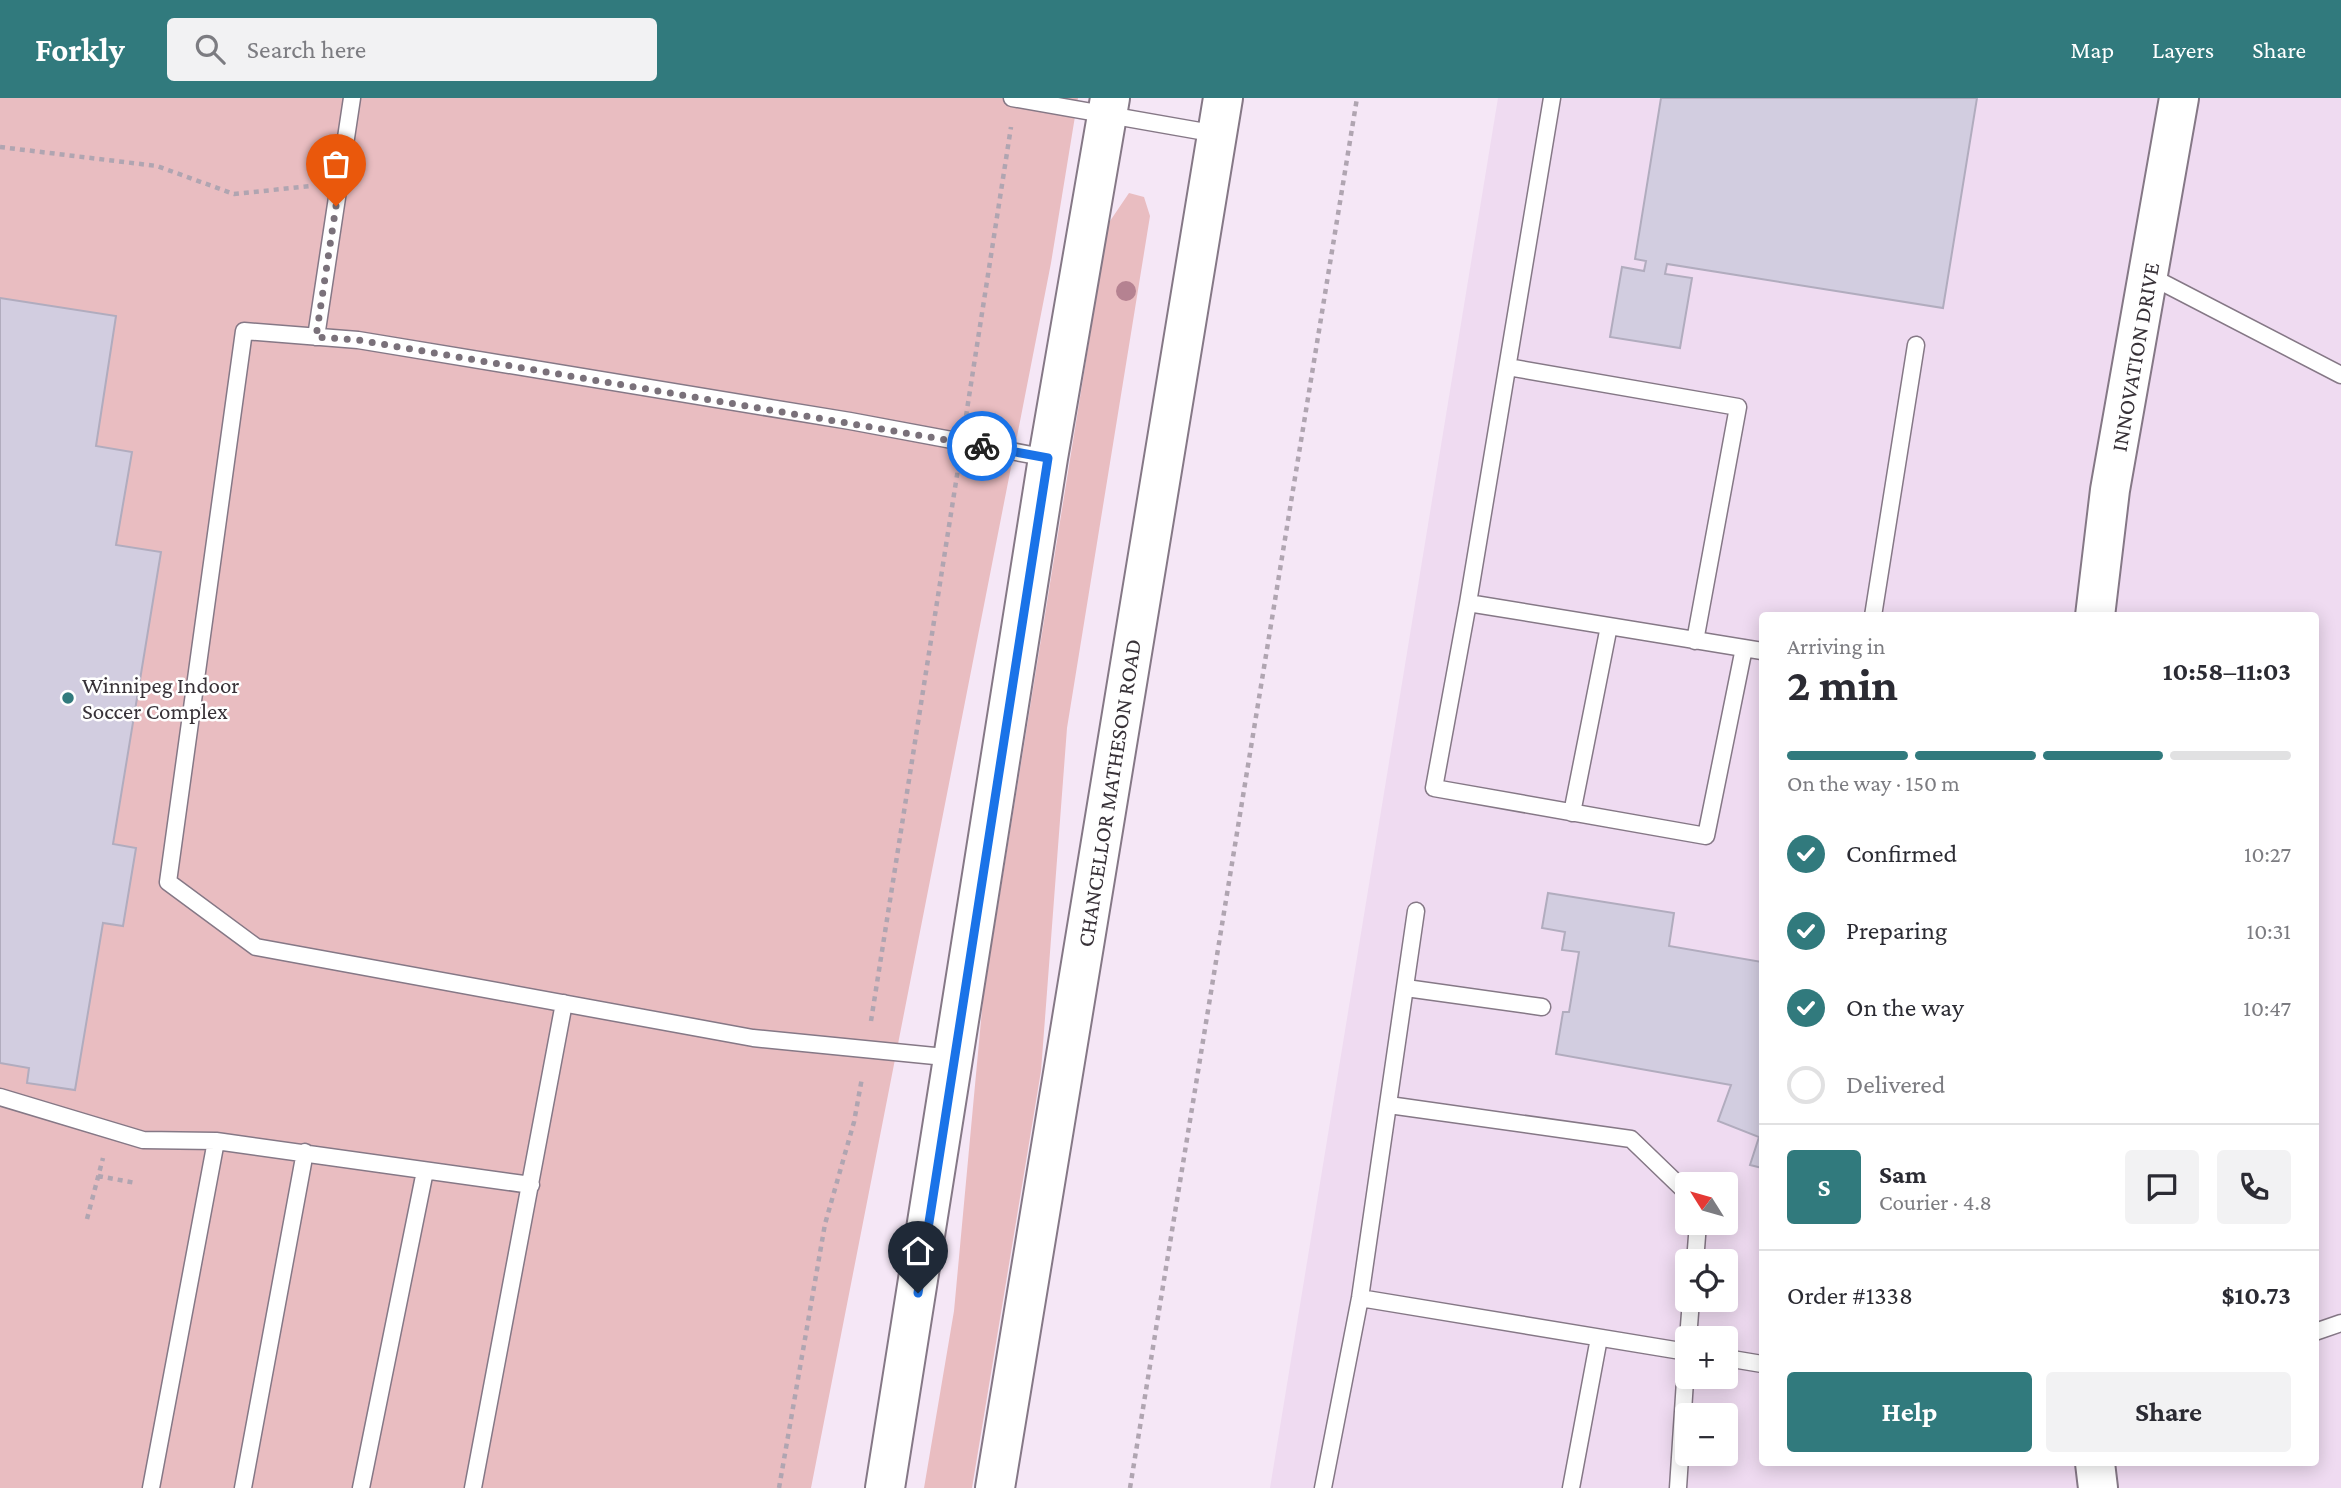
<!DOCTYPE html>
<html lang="en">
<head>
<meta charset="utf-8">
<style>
  :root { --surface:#fff; --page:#f2f2f3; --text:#2b2b33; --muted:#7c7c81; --line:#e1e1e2; --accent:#317a7d }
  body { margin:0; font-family:"Crimson Pro",serif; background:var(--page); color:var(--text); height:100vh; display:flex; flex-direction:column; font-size:26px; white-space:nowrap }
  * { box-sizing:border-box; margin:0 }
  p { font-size:23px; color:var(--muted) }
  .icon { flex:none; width:38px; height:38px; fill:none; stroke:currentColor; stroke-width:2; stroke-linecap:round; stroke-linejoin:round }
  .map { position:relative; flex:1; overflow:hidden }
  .details { position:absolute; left:1759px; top:514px; width:560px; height:854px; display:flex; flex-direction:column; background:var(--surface); border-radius:7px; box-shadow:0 4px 18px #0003 }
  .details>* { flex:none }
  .needle { width:46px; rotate:307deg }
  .fabs { position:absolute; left:1675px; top:1074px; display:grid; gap:14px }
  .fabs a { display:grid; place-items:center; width:63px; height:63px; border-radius:7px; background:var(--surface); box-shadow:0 4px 18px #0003; font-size:35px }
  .pin { position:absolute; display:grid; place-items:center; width:60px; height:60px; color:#fff; margin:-72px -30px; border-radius:50% 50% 50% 0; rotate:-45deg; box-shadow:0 0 7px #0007 }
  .pin .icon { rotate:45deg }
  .courier { position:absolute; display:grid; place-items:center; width:70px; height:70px; margin:-35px; border:5px solid #1a73e8; border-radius:50%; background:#fff; color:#222; box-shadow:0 2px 9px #0007 }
  .headline em { font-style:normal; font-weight:700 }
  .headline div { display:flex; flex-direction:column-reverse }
  .headline { display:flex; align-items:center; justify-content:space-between; height:119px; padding:0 28px }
  h1 { font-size:46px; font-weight:700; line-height:52px }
  .bar { display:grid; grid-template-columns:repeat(4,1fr); gap:10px 7px; align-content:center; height:84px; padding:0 28px }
  .bar i { height:9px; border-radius:5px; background:var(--line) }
  .bar .selected { background:var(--accent) }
  .bar p { grid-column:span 4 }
  .line { display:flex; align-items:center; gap:18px; padding:0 28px; border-top:2px solid var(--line) }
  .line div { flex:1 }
  .round { display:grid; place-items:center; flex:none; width:74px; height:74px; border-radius:7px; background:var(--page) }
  ol { padding:0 28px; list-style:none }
  li { display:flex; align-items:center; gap:21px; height:77px }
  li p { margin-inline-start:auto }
  li .icon { padding:7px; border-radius:50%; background:var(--accent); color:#fff; stroke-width:4 }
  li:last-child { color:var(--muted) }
  li i { width:38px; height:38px; border:4px solid var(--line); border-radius:50% }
  .primary-button { display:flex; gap:14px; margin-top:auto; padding:14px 28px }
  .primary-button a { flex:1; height:80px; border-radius:7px; background:var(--accent); color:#fff; font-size:28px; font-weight:700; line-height:80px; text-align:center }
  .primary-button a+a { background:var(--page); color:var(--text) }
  header { display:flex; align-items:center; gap:42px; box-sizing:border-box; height:98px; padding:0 35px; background:var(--accent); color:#fff }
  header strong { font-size:33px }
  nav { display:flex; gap:38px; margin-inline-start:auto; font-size:24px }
  .search { width:490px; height:63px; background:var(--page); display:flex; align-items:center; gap:18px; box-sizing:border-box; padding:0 24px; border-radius:7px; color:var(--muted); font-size:26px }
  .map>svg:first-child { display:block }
  .built { fill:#efdbf1; fill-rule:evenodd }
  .green { fill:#e9bdc1 }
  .building { fill:#d2cde0; stroke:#b1acbe; stroke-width:2 }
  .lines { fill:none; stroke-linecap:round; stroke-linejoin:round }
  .lane-casing { stroke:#857886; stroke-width:19 }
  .secondary-casing { stroke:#857886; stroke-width:42 }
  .path { stroke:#b0a5b1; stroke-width:4.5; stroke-dasharray:5 5; stroke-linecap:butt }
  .lane { stroke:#fff; stroke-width:16 }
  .secondary { stroke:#fff; stroke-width:38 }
  .tree { fill:#b58291 }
  .done { stroke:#7a717a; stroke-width:7; stroke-dasharray:0 12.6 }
  .route { stroke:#1a73e8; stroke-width:9 }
  .poi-dot { fill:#317a7d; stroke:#fff; stroke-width:2.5 }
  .labels { text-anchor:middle; stroke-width:5; stroke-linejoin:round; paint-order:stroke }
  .street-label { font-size:23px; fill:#383238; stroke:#fff }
  .poi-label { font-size:23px; fill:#383238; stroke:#fff; text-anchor:start }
</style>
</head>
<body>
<header>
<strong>Forkly</strong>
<div class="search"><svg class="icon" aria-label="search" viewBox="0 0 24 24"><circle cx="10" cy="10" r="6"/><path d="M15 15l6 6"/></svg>Search here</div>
<nav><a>Map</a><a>Layers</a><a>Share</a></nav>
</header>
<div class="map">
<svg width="2341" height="1390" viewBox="0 0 2341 1390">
  <rect width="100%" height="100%" fill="#f5e7f6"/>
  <path class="built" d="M1498 0H2341V1390H1270ZM1762 518H2315V1365H1762ZM1687 1087H1726V1125H1687ZM1687 1164H1726V1202H1687ZM1687 1241H1726V1279H1687ZM1687 1318H1726V1356H1687Z"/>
  <path class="green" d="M0 0H1078L1051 165 811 1390H0Z
    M1129 95 1144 99 1150 118 1067 630 1041 973 972 1390H924L954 1213 983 901 1108 126Z"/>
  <path class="building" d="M1661 0H1977L1943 210 1667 166 1665 176 1692 180 1680 250 1610 239 1622 169 1644 173 1646 163 1635 161Z
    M0 200 116 218 96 348 132 354 116 447 161 454 113 746 136 750 123 828 103 825 75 992 27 985 29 970 0 965Z
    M1548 795 1674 815 1669 848 1762 864V1070L1750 1067 1759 1039 1718 1023 1731 987 1556 956 1563 914H1569L1579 854 1562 852 1565 834 1542 830Z"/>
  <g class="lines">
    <g class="lane-casing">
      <path id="lane" d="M1012 0 1217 36
        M1552 0 1468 505 1762 553
        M2150 178 2341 277
        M316 239 352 0
        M1508 269 1738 309 1695 543
        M1468 505 1434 690 1706 738 1744 550
        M1873 518 1916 247
        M1572 715 1609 528
        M1406 890 1542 909
        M955 960 753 940 256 849 168 784 244 233 358 242 850 323 1048 360
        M0 999 143 1042 216 1043 531 1087
        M1389 1007 1631 1041 1687 1095
        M1695 1164 1698 1125
        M1360 1200 1687 1254
        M2315 1234 2341 1225
        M1688 1241 1691 1202
        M1726 1260 1762 1266
        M151 1390 216 1043
        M243 1390 305 1054
        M361 1390 425 1073
        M473 1390 564 905
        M1323 1390 1360 1200 1416 813
        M1571 1390 1599 1240
        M1678 1390 1687 1252"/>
    </g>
    <g class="secondary-casing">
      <path id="secondary" d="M2095 518 2110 392 2179 0
        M2095 1365 2098 1390
        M885 1390 1048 360 1110 0
        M995 1390 1223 0"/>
    </g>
    <path class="path" d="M0 49 157 68 234 96 311 88
      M966 318 1011 29
      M871 923 958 371
      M98 1078 136 1085
      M87 1121 103 1060
      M779 1390 825 1126 854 1024 862 980
      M1130 1390 1357 0"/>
    <use href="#lane" class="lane"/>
    <use href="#secondary" class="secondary"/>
  </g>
  <circle class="tree" cx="1126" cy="193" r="10"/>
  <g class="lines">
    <path class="done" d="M336 108 316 239 358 242 982 348"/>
    <path class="route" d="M918 1195 1048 360 982 348"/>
  </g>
  <circle class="poi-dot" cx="68" cy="600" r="7"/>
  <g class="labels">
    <g class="street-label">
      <text transform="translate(2135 259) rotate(-80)" y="8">INNOVATION DRIVE</text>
      <text transform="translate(1109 695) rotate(-81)" y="8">CHANCELLOR MATHESON ROAD</text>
    </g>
    <g class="poi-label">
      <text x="82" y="595">Winnipeg Indoor<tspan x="82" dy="26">Soccer Complex</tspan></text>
    </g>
  </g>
</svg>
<div class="fabs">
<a><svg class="needle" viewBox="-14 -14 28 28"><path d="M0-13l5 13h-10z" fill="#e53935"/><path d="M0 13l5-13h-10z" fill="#7c7c81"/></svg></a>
<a><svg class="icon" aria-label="locate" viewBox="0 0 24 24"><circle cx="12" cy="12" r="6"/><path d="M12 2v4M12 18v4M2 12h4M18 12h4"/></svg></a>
<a>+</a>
<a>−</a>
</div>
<div class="pin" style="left:336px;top:108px;background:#ea580c"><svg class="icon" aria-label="bag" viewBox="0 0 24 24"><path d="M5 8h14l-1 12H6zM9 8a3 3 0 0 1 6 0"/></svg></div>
<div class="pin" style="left:918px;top:1195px;background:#1f2937"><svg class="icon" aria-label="home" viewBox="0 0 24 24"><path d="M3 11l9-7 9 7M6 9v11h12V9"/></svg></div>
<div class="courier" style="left:982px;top:348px"><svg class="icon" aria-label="bike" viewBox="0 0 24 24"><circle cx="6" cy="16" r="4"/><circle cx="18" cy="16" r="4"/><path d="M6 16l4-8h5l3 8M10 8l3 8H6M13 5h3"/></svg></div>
<section class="details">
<div class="headline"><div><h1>2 min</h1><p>Arriving in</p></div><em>10:58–11:03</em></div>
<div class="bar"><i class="selected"></i><i class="selected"></i><i class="selected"></i><i></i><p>On the way · 150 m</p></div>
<ol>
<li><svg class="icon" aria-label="check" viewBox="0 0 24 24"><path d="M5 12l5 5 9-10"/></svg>Confirmed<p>10:27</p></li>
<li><svg class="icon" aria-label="check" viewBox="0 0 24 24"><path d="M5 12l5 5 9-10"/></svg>Preparing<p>10:31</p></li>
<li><svg class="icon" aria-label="check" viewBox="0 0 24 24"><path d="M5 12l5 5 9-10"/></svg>On the way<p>10:47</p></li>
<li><i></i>Delivered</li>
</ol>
<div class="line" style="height:126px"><b class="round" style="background:var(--accent);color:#fff">S</b><div><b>Sam</b><p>Courier · 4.8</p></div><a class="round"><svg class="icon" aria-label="chat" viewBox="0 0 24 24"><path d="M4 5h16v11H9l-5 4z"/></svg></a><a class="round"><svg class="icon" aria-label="phone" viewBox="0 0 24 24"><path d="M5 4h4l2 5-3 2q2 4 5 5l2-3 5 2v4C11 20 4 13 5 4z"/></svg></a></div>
<div class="line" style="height:91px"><div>Order #1338</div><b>$10.73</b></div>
<div class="primary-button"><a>Help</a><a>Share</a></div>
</section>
</div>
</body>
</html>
